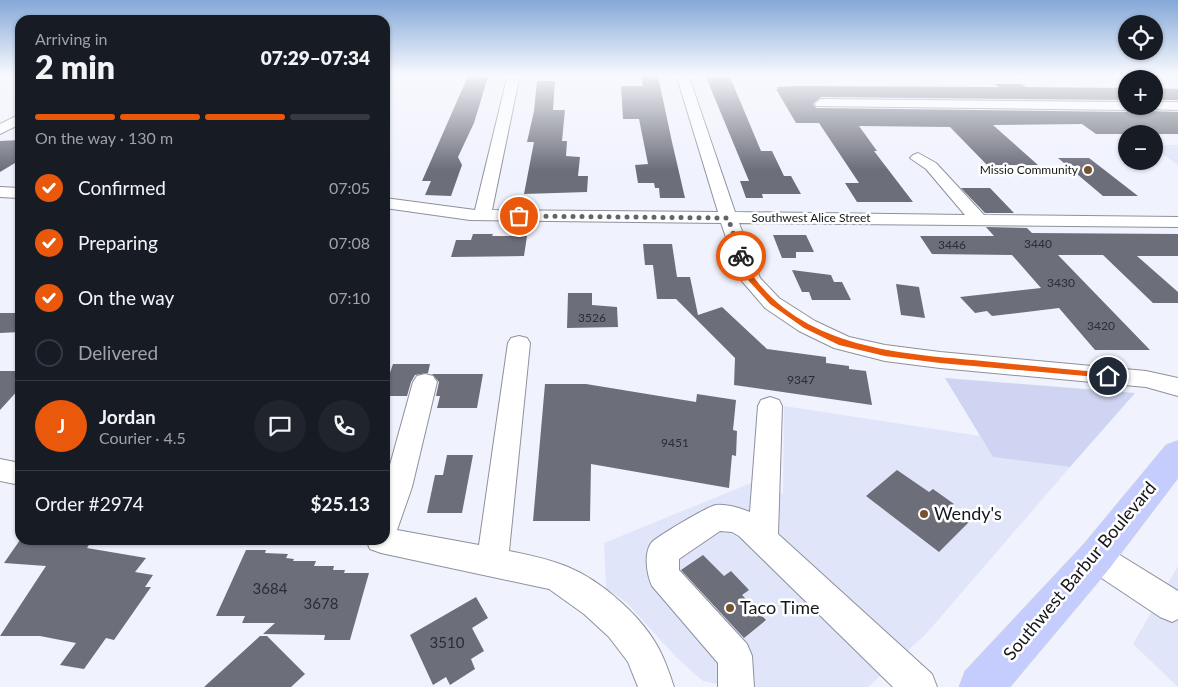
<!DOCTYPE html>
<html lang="en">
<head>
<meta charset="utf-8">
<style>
  :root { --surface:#171b24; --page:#20242c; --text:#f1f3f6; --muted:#9ea1a6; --line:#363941; --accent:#ea580c }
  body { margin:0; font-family:Lato,sans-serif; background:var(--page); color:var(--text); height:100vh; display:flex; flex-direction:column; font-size:19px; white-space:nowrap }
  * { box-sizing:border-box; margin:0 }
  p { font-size:16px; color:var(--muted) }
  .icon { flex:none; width:28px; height:28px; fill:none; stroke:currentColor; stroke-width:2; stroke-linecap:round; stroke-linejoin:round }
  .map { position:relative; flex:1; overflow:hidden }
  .side { position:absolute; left:15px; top:15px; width:375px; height:530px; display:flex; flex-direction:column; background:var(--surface); border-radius:15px; box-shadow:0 1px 4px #0004 }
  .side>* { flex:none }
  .controls { position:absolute; left:1118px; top:15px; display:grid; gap:10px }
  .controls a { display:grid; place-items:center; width:45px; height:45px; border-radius:50%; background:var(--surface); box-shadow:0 1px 4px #0004; font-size:25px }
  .pin { position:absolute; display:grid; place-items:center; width:42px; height:42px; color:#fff; margin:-21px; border:2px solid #fff; border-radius:50%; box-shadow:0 1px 5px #0007 }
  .courier { position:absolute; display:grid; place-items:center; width:50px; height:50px; margin:-25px; border:4px solid #ea580c; border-radius:50%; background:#fff; color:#222; box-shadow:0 1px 6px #0007 }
  .overview em { font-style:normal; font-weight:800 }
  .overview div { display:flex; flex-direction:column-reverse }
  .overview { display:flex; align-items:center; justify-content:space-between; height:85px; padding:0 20px }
  h1 { font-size:32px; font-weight:800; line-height:38px }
  .bar { display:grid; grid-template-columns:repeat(4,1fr); gap:8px 5px; align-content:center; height:60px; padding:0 20px }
  .bar i { height:6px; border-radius:4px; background:var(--line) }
  .bar .active { background:var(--accent) }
  .bar p { grid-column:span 4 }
  .line { display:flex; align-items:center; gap:12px; padding:0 20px; border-top:1px solid var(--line) }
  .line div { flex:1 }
  .round { display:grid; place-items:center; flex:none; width:52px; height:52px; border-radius:26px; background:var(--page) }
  ol { padding:0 20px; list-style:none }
  li { display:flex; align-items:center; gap:15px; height:55px }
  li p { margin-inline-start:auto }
  li .icon { padding:5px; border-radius:50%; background:var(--accent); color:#fff; stroke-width:4 }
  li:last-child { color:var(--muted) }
  li i { width:28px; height:28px; border:2px solid var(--line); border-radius:50% }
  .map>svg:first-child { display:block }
  .built { fill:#e1e5fa }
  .green { fill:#ced4f1 }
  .building { fill:#6c6e7a }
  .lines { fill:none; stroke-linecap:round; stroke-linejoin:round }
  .minor-casing { stroke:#8e919d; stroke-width:2 }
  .major-casing { stroke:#d0d1d2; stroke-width:1 }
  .minor { fill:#fff; fill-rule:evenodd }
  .major { fill:#c5cdfe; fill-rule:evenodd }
  .route { fill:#ea580c }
  .done { stroke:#62646b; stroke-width:5; stroke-dasharray:0 9 }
  .poi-dot { fill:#77532d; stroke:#fff; stroke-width:2 }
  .labels { text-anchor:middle; stroke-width:5; stroke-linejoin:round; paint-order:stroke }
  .far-poi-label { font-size:12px; fill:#16171c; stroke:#fff; text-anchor:end }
  .far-street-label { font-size:12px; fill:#16171c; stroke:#fff }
  .number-label { font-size:12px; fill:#2c2d34 }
  .near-number-label { font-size:15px; fill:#2c2d34 }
  .near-poi-label { font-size:18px; fill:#16171c; stroke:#fff; text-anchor:start }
  .near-street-label { font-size:18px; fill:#16171c; stroke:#fff }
</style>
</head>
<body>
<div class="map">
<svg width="1178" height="687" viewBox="0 0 1178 687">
  <rect width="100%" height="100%" fill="#f0f2fd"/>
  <path class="built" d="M1154 145H1178V165L1154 148Z
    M784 406 980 436 993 457 1070 467 926 634 868 687H732L703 681 677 658 627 603 606 588 604 543 751 483 768 486 783 494Z
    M1178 566V687L1133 644Z"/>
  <path class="green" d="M945 378 1135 393 1070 467 993 457Z"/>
  <path class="building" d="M468 76 488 77 474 123 458 157 462 165 451 196 425 195 431 181H422Z
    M658 76 672 142 685 198H660L659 188H655L654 183H638L635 165 648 164 639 119H623L621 86H643L641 77Z
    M706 77H730L761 151H772L784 176H791L801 194H762L763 198H746L740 181H749Z
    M537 81H555L553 110H565L562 141H567L566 156 580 157 578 176H588L587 192 524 194 534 142H527L534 111Z
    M994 84H1021L1026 87 1126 88V100L821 97 813 104 816 108 1126 112 1134 106H1146L1149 111 1178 112V134H1096L1082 124 993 125 1038 165H987L950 127 859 126 877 151H874L913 202H857L845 183H859L819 123H796L776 89H778L777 87 794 86 999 87Z
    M1154 88 1178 89V100H1154Z
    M20 140V160L0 172V141Z
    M1058 158H1089L1138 196H1103Z
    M961 188H990L1014 213H985Z
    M986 227 1027 228 1032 233 1178 234V256H1137L1178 292V303H1153L1103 255H1058L1150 350H1095L1059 308 992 316 987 311 975 313 960 297 1041 288 1012 255 932 254 920 236H994Z
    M473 234H493L492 236H527L524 256 451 257 456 240H471Z
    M773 235H806L814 252H796V258H782Z
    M643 244H672L677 277H690L698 315 722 307 767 349 826 357V363L849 366V369L866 371 872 405 734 385 735 358 676 299H657L653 265H645Z
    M792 270 831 275 834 282H842L851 300H812L809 292H802Z
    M896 284 919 287 925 318 901 315Z
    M568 293H592V305L617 307 618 327 567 328Z
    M0 313H20V332L0 333Z
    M393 364H430L428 373 415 375 411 382 407 396H385V387Z
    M0 371H20V388L0 410Z
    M432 374H483L477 408H437L440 396H436L439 382Z
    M545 384H586L696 402 697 394 736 400 733 430 737 431 736 456 732 455 729 488 591 464 590 521H533Z
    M447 455H473L462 513H427L435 475H443Z
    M897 470 929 492 933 489 954 504 950 507 970 521 939 552 866 496Z
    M20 540H92L87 548 146 558 135 572 153 575 145 587H151L114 640 106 638 84 669 60 665 76 643 40 636H0L46 566 4 563Z
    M246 550H266L265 553 288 554 286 558 294 559 293 561H316L314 566H334L333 570H345L344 573H369L350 640H324L325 635 263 634 275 623H242L245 616H216Z
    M703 555 724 576 731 571 749 590 742 595 766 620 744 638 681 570Z
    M476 597 488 618 472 628 484 651 471 659 475 669 450 685 446 677 433 685 410 635Z
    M260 636H267L305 674 291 687H204Z"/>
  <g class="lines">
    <g class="minor-casing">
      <path id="minor" d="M508 74H520L492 210 718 212 676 74H688L735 212 965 215 926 169 910 158 913 155 918 153 936 163 984 215 1178 217V227L739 223 760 278 779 298 815 321 849 337 885 345 940 352 1146 371 1178 378V396L1146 387 940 368 885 361 834 348 799 331 765 308 741 280 721 223 470 220 385 208V198L475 210Z
        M821 99 1126 102V106H1132L1126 110 816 106 815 103Z
        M1154 102H1178V110L1149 109 1148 106H1154Z
        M20 114V124L0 134V124Z
        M0 187 20 188V198L0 197Z
        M519 336 527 338 530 343 509 551C529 555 549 559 568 567 602 581 644 618 660 651 666 663 670 675 674 687H638L628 662 609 637 584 614 549 589 381 553 370 549 366 540H385V483L413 382 417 376 425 374 433 376 437 382 412 487 397 530 479 545 508 343 511 338Z
        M770 397 779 400 782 406 778 534 932 674 937 687H893L739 536 732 532 720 531 679 559V570L747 644 752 656 754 687H718V663L652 586C647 575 643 553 652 542 658 536 708 506 716 505 727 504 740 508 750 512L758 406 761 400Z
        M0 459 20 463V485L0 481Z
        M1096 543 1107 547 1178 591V619L1172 622 1160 617 1085 567 1081 557 1085 547Z"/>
    </g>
    <g class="major-casing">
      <path id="major" d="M1178 441V478L1109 569 1010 687H959L965 671 1083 545 1166 445Z"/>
    </g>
    <use href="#minor" class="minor"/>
    <use href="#major" class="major"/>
  </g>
  <linearGradient id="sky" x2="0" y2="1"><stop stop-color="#84a8d7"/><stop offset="0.44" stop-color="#f8f9fe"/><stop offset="1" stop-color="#f8f9fe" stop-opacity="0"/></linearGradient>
  <rect width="1178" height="170" fill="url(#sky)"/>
  <path class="route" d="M741 254 745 256C748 264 751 274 756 280 809 349 903 354 983 361 1024 365 1066 369 1108 373L1112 376 1108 378 940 363 885 356 839 345 804 328 770 304 748 280 738 256Z"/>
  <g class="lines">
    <path class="done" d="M519 216 728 218 741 256"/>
  </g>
  <g class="poi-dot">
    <circle cx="1088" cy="170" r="5"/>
    <circle cx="924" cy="514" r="5"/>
    <circle cx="730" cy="608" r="5"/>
  </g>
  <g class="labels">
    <g class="far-poi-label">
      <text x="1078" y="174">Missio Community</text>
    </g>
    <g class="far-street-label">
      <text x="811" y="222">Southwest Alice Street</text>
    </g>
    <g class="number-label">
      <text x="1038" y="248">3440</text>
      <text x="952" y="249">3446</text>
      <text x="1061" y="287">3430</text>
      <text x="592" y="322">3526</text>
      <text x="1101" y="330">3420</text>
      <text x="801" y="384">9347</text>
      <text x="675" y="447">9451</text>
    </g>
    <g class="near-number-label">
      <text x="270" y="594">3684</text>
      <text x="321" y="609">3678</text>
      <text x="447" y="648">3510</text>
    </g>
    <g class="near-poi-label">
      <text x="934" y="520">Wendy's</text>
      <text x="740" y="614">Taco Time</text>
    </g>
    <g class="near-street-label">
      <text transform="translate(1080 571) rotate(-50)" y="6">Southwest Barbur Boulevard</text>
    </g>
  </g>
</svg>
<div class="controls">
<a><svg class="icon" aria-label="locate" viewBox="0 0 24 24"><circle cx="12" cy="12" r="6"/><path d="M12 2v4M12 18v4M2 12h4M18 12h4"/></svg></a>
<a>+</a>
<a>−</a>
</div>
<div class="pin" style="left:519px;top:216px;background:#ea580c"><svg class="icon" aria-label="bag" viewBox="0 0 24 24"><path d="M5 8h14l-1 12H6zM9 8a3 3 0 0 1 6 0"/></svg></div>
<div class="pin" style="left:1108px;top:376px;background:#1f2937"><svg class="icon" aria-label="home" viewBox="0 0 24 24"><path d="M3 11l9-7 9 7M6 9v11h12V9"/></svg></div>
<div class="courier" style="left:741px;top:256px"><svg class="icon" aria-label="bike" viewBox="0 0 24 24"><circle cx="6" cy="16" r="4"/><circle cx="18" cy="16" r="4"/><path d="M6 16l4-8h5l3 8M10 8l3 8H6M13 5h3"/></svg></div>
<section class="side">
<div class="overview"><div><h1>2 min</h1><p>Arriving in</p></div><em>07:29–07:34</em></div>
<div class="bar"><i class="active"></i><i class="active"></i><i class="active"></i><i></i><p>On the way · 130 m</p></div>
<ol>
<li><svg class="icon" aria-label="check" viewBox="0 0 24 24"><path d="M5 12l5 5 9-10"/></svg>Confirmed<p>07:05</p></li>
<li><svg class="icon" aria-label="check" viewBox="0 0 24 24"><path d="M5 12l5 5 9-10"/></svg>Preparing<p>07:08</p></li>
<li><svg class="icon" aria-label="check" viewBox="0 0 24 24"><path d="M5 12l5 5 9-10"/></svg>On the way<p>07:10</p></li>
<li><i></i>Delivered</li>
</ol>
<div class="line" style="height:90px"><b class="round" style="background:var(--accent);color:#fff">J</b><div><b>Jordan</b><p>Courier · 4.5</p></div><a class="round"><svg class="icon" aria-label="chat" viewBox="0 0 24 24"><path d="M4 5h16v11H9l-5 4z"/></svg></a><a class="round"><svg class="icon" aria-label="phone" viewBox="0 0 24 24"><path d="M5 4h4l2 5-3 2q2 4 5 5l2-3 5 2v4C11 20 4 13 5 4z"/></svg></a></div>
<div class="line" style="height:65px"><div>Order #2974</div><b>$25.13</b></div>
</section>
</div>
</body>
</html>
